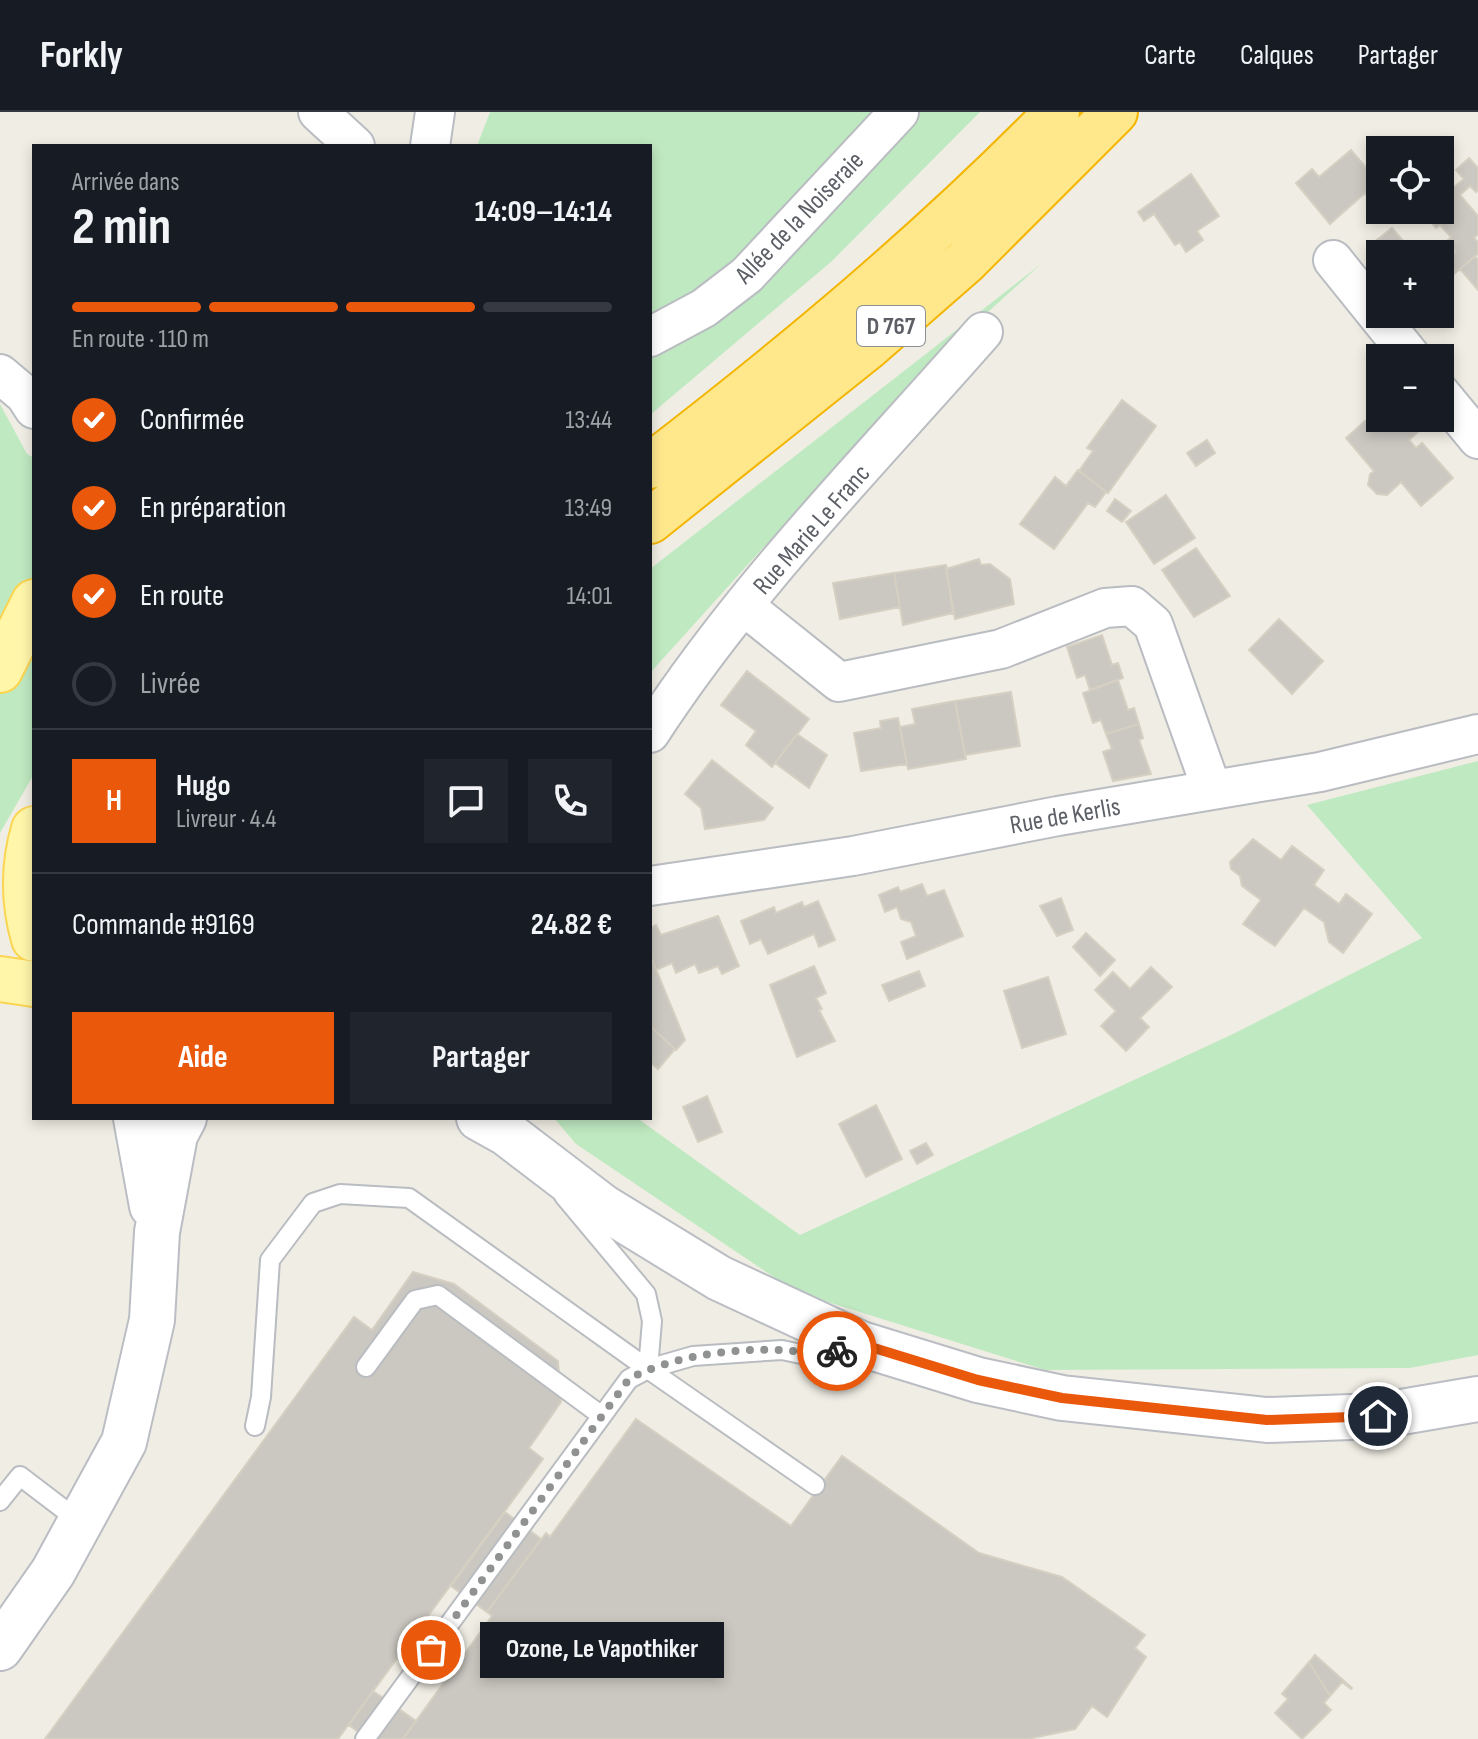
<!DOCTYPE html>
<html lang="fr">
<head>
<meta charset="utf-8">
<style>
  :root { --surface:#171b24; --page:#20242c; --text:#f1f3f6; --muted:#9ea1a6; --line:#363941; --accent:#ea580c }
  body { margin:0; font-family:"Sofia Sans Condensed",sans-serif; background:var(--page); color:var(--text); height:100vh; display:flex; flex-direction:column; font-size:30px; white-space:nowrap }
  * { box-sizing:border-box; margin:0 }
  p { font-size:26px; color:var(--muted) }
  .icon { flex:none; width:44px; height:44px; fill:none; stroke:currentColor; stroke-width:2; stroke-linecap:round; stroke-linejoin:round }
  .map { position:relative; flex:1; overflow:hidden }
  .drawer { position:absolute; left:32px; top:32px; width:620px; height:976px; display:flex; flex-direction:column; background:var(--surface); border-radius:0px; box-shadow:0 4px 12px #0003 }
  .drawer>* { flex:none }
  .controls { position:absolute; left:1366px; top:24px; display:grid; gap:16px }
  .controls a { display:grid; place-items:center; width:88px; height:88px; border-radius:0px; background:var(--surface); box-shadow:0 4px 12px #0003; font-size:40px }
  .pin { position:absolute; display:grid; place-items:center; width:68px; height:68px; color:#fff; margin:-34px; border:4px solid #fff; border-radius:50%; box-shadow:0 2px 8px #0007 }
  .courier { position:absolute; display:grid; place-items:center; width:80px; height:80px; margin:-40px; border:6px solid #ea580c; border-radius:50%; background:#fff; color:#222; box-shadow:0 2px 10px #0007 }
  .bubble { position:absolute; height:56px; border-radius:0px; background:var(--surface); box-shadow:0 4px 12px #0003; font-size:26px; font-weight:700; line-height:56px; text-align:center }
  .summary em { font-style:normal; font-weight:700 }
  .summary div { display:flex; flex-direction:column-reverse }
  .summary { display:flex; align-items:center; justify-content:space-between; height:136px; padding:0 40px }
  h1 { font-size:52px; font-weight:700; line-height:60px }
  .bar { display:grid; grid-template-columns:repeat(4,1fr); gap:12px 8px; align-content:center; height:96px; padding:0 40px }
  .bar i { height:10px; border-radius:6px; background:var(--line) }
  .bar .on { background:var(--accent) }
  .bar p { grid-column:span 4 }
  .line { display:flex; align-items:center; gap:20px; padding:0 40px; border-top:2px solid var(--line) }
  .line div { flex:1 }
  .round { display:grid; place-items:center; flex:none; width:84px; height:84px; border-radius:0px; background:var(--page) }
  ol { padding:0 40px; list-style:none }
  li { display:flex; align-items:center; gap:24px; height:88px }
  li p { margin-inline-start:auto }
  li .icon { padding:8px; border-radius:50%; background:var(--accent); color:#fff; stroke-width:4 }
  li:last-child { color:var(--muted) }
  li i { width:44px; height:44px; border:4px solid var(--line); border-radius:50% }
  .cta { display:flex; gap:16px; margin-top:auto; padding:16px 40px }
  .cta a { flex:1; height:92px; border-radius:0px; background:var(--accent); color:#fff; font-size:32px; font-weight:700; line-height:92px; text-align:center }
  .cta a+a { background:var(--page); color:var(--text) }
  header { display:flex; align-items:center; gap:48px; box-sizing:border-box; height:112px; padding:0 40px; background:var(--surface); border-bottom:2px solid var(--line) }
  header strong { font-size:38px }
  nav { display:flex; gap:44px; margin-inline-start:auto; font-size:28px }
  .map>svg:first-child { display:block }
  .green { fill:#bfe9c1 }
  .building { fill:#cbc8c1; stroke:#d5d0c2; stroke-width:2 }
  .lines { fill:none; stroke-linecap:round; stroke-linejoin:round }
  .lane-casing { stroke:#b9bcc1; stroke-width:22 }
  .street-casing { stroke:#b9bcc1; stroke-width:42 }
  .secondary-casing { stroke:#babdc3; stroke-width:48 }
  .primary-casing { stroke:#fbd552; stroke-width:48 }
  .highway-casing { stroke:#f4b500; stroke-width:48 }
  .lane { stroke:#fff; stroke-width:18 }
  .street { stroke:#fff; stroke-width:38 }
  .secondary { stroke:#fff; stroke-width:44 }
  .primary { stroke:#fff6aa; stroke-width:44 }
  .highway { stroke:#ffe88c; stroke-width:44 }
  .done { stroke:#909292; stroke-width:8; stroke-dasharray:0 14.4 }
  .route { stroke:#ea580c; stroke-width:10 }
  .labels { text-anchor:middle; stroke-width:6; stroke-linejoin:round; paint-order:stroke }
  .shield { fill:#fff; stroke:#8d9094; stroke-width:2 }
  .shield-label { font-size:24px; font-weight:bold; fill:#5c6066 }
  .street-label { font-size:26px; fill:#5c6066; stroke:#fff }
</style>
</head>
<body>
<header>
<strong>Forkly</strong>
<nav><a>Carte</a><a>Calques</a><a>Partager</a></nav>
</header>
<div class="map">
<svg width="1478" height="1627" viewBox="0 0 1478 1627">
  <rect width="100%" height="100%" fill="#f0eee4"/>
  <path class="green" d="M490 0H980L832 149 650 303V34H477Z
    M1041 152 922 260 650 561V457Z
    M0 292 27 342 34 346V662L0 721Z
    M1478 649V1243L1410 1256 1045 1258 796 1180 576 1032 554 1006H637L800 1123 1233 922 1422 826 1307 693Z"/>
  <path class="building" d="M1351 38 1378 70 1380 81 1371 89 1365 81 1330 112 1296 71 1312 57 1319 65Z
    M1469 46 1478 56V78L1476 80 1470 74 1460 83 1478 104V122L1474 126 1478 130V142L1455 161 1445 149 1456 140 1447 129 1451 125 1440 113 1436 116 1426 104 1430 101 1428 98H1440V71L1446 67 1453 76 1464 67 1456 58Z
    M1191 62 1219 104 1197 119 1203 128 1186 140 1180 130 1175 133 1154 102 1144 109 1138 100Z
    M1392 116 1414 142H1387L1377 128Z
    M1475 144 1478 148V178L1460 157Z
    M1445 149 1455 161 1440 174V153Z
    M1122 288 1156 314 1108 381 1079 359 1093 339 1087 336Z
    M1380 303V306H1405L1418 320 1409 328 1416 336 1422 331 1453 366 1421 394 1401 370 1387 383 1377 382 1368 373 1370 362 1374 359 1346 326 1365 309 1368 313Z
    M1207 328 1215 341 1196 354 1187 341Z
    M1078 358 1106 380 1095 395 1088 391 1054 437 1020 412 1055 365 1066 374Z
    M1166 383 1195 426 1154 452 1126 410Z
    M1115 387 1131 399 1122 410 1107 399Z
    M1196 436 1230 484 1194 505 1162 458Z
    M979 447 981 453 990 452 1010 467 1014 492 955 507 946 457Z
    M946 453 953 501 903 513 894 461Z
    M894 461 900 495 840 507 833 471Z
    M1279 507 1323 549 1292 582 1249 538Z
    M1102 523 1112 553 1118 551 1123 566 1090 578 1085 563 1077 566 1067 535Z
    M747 559 809 607 772 655 746 633 756 619 721 593Z
    M1118 568 1128 598 1134 596 1139 612 1106 622 1101 608 1093 611 1083 581Z
    M1011 580 1020 634 965 643 955 589Z
    M955 589 966 647 908 657 900 615 915 612 912 597Z
    M898 606 907 652 861 659 854 621 881 616 880 609Z
    M1139 612 1143 626 1139 628 1151 662 1113 669 1103 640 1112 637 1106 622Z
    M797 622 827 643 809 676 775 651Z
    M712 648 773 696 764 708 705 717 701 696 685 682Z
    M1253 727 1281 748 1292 734 1324 758 1314 773 1339 792 1346 782 1372 802 1343 841 1329 830 1324 810 1304 796 1275 834 1243 812 1261 788 1242 774 1240 764 1231 757 1230 750Z
    M922 772 927 784 944 778 963 824 907 847 901 830 916 824 911 810 901 807 897 795 885 800 879 783 898 775 900 780Z
    M1061 786 1073 818 1057 824 1040 794Z
    M818 789 835 828 819 835 814 822 768 842 761 827 750 832 741 809 774 795 776 801 802 790 804 795Z
    M718 804 739 854 722 862 718 854 699 861 695 852 676 861 672 851 656 858 650 843V816L656 813 661 823Z
    M1086 821 1115 848 1100 864 1073 835Z
    M650 843 685 928 676 938 650 914Z
    M814 854 826 881 816 886 822 897 819 898 835 929 797 945 770 873Z
    M1151 855 1172 875 1140 906 1149 915 1126 939 1101 914 1116 899 1095 878 1113 860 1130 877Z
    M919 859 925 874 889 889 882 873Z
    M1048 865 1066 922 1022 936 1004 879Z
    M650 914 675 937 658 957 650 950Z
    M707 984 722 1020 698 1030 683 995Z
    M876 993 902 1047 866 1065 839 1012Z
    M926 1031 933 1043 917 1052 910 1039Z
    M413 1160 454 1172 558 1249 561 1290 529 1336 543 1347 338 1627H45L354 1205 372 1218Z
    M636 1307 791 1414 842 1344 979 1441 1062 1465 1145 1523 1135 1536 1146 1545 1107 1605 1092 1594 1075 1617 1028 1627H403L492 1504 487 1500 546 1421 550 1425Z
    M505 1400 541 1427 487 1500 451 1474Z
    M1315 1543 1352 1576 1351 1577 1342 1570 1330 1584 1309 1550Z
    M1309 1550 1330 1584 1324 1591 1331 1598 1302 1627 1275 1601 1288 1587 1282 1582Z
    M373 1579 416 1609 403 1627H368L349 1613Z"/>
  <g class="lines">
    <g class="lane-casing">
      <path id="lane" d="M564 1084 646 1182 652 1209 648 1257 693 1244 782 1238 815 1245 850 1235
        M366 1255 415 1188 438 1183 602 1304
        M648 1257 815 1373
        M255 1314 261 1285 270 1148 313 1091 340 1082 409 1086 648 1257 629 1267 365 1627
        M0 1389 20 1364 79 1409"/>
    </g>
    <g class="street-casing">
      <path id="street" d="M318 0 355 34
        M430 34 435 0
        M1333 148 1412 246
        M650 225 704 196 747 163 899 0
        M0 262 25 283 34 297
        M1440 281 1478 327
        M744 494 839 570 1001 537 1105 496 1132 494 1153 512 1212 678
        M650 621C744 476 869 350 983 220
        M650 774 853 744 1058 704 1320 660 1478 622"/>
    </g>
    <g class="secondary-casing">
      <path id="secondary" d="M136 1006 152 1094
        M479 1006 506 1021 603 1095 719 1166 861 1232 978 1268 1062 1286 1267 1308 1378 1304 1478 1287
        M0 1536 53 1460 124 1330 152 1208 157 1120 175 1023 184 1006"/>
    </g>
    <g class="primary-casing">
      <path id="primary" d="M0 558 34 490
        M34 717C23 754 23 789 34 827
        M0 867 34 872"/>
    </g>
    <g class="highway-casing">
      <path id="highway" d="M650 354C793 244 931 129 1057 0
        M650 409 869 234 965 150 1115 0"/>
    </g>
    <use href="#lane" class="lane"/>
    <use href="#street" class="street"/>
    <use href="#secondary" class="secondary"/>
    <use href="#primary" class="primary"/>
    <use href="#highway" class="highway"/>
  </g>
  <g class="lines">
    <path class="done" d="M431 1538 629 1267C671 1244 734 1236 782 1238 805 1239 813 1245 837 1239"/>
    <path class="route" d="M837 1239 861 1232 978 1268 1062 1286 1267 1308 1378 1304"/>
  </g>
  <g class="labels">
    <rect class="shield" x="857" y="194" width="68" height="40" rx="6"/>
    <g class="shield-label">
      <text x="891" y="222">D 767</text>
    </g>
    <g class="street-label">
      <text transform="translate(799 105) rotate(-46)" y="9">Allée de la Noiseraie</text>
      <text transform="translate(811 417) rotate(-49)" y="9">Rue Marie Le Franc</text>
      <text transform="translate(1065 703) rotate(-10)" y="9">Rue de Kerlis</text>
    </g>
  </g>
</svg>
<div class="controls">
<a><svg class="icon" aria-label="locate" viewBox="0 0 24 24"><circle cx="12" cy="12" r="6"/><path d="M12 2v4M12 18v4M2 12h4M18 12h4"/></svg></a>
<a>+</a>
<a>−</a>
</div>
<div class="pin" style="left:431px;top:1538px;background:#ea580c"><svg class="icon" aria-label="bag" viewBox="0 0 24 24"><path d="M5 8h14l-1 12H6zM9 8a3 3 0 0 1 6 0"/></svg></div>
<div class="pin" style="left:1378px;top:1304px;background:#1f2937"><svg class="icon" aria-label="home" viewBox="0 0 24 24"><path d="M3 11l9-7 9 7M6 9v11h12V9"/></svg></div>
<div class="courier" style="left:837px;top:1239px"><svg class="icon" aria-label="bike" viewBox="0 0 24 24"><circle cx="6" cy="16" r="4"/><circle cx="18" cy="16" r="4"/><path d="M6 16l4-8h5l3 8M10 8l3 8H6M13 5h3"/></svg></div>
<div class="bubble" style="left:480px;top:1510px;width:244px">Ozone, Le Vapothiker</div>
<section class="drawer">
<div class="summary"><div><h1>2 min</h1><p>Arrivée dans</p></div><em>14:09–14:14</em></div>
<div class="bar"><i class="on"></i><i class="on"></i><i class="on"></i><i></i><p>En route · 110 m</p></div>
<ol>
<li><svg class="icon" aria-label="check" viewBox="0 0 24 24"><path d="M5 12l5 5 9-10"/></svg>Confirmée<p>13:44</p></li>
<li><svg class="icon" aria-label="check" viewBox="0 0 24 24"><path d="M5 12l5 5 9-10"/></svg>En préparation<p>13:49</p></li>
<li><svg class="icon" aria-label="check" viewBox="0 0 24 24"><path d="M5 12l5 5 9-10"/></svg>En route<p>14:01</p></li>
<li><i></i>Livrée</li>
</ol>
<div class="line" style="height:144px"><b class="round" style="background:var(--accent);color:#fff">H</b><div><b>Hugo</b><p>Livreur · 4.4</p></div><a class="round"><svg class="icon" aria-label="chat" viewBox="0 0 24 24"><path d="M4 5h16v11H9l-5 4z"/></svg></a><a class="round"><svg class="icon" aria-label="phone" viewBox="0 0 24 24"><path d="M5 4h4l2 5-3 2q2 4 5 5l2-3 5 2v4C11 20 4 13 5 4z"/></svg></a></div>
<div class="line" style="height:104px"><div>Commande #9169</div><b>24.82 €</b></div>
<div class="cta"><a>Aide</a><a>Partager</a></div>
</section>
</div>
</body>
</html>
